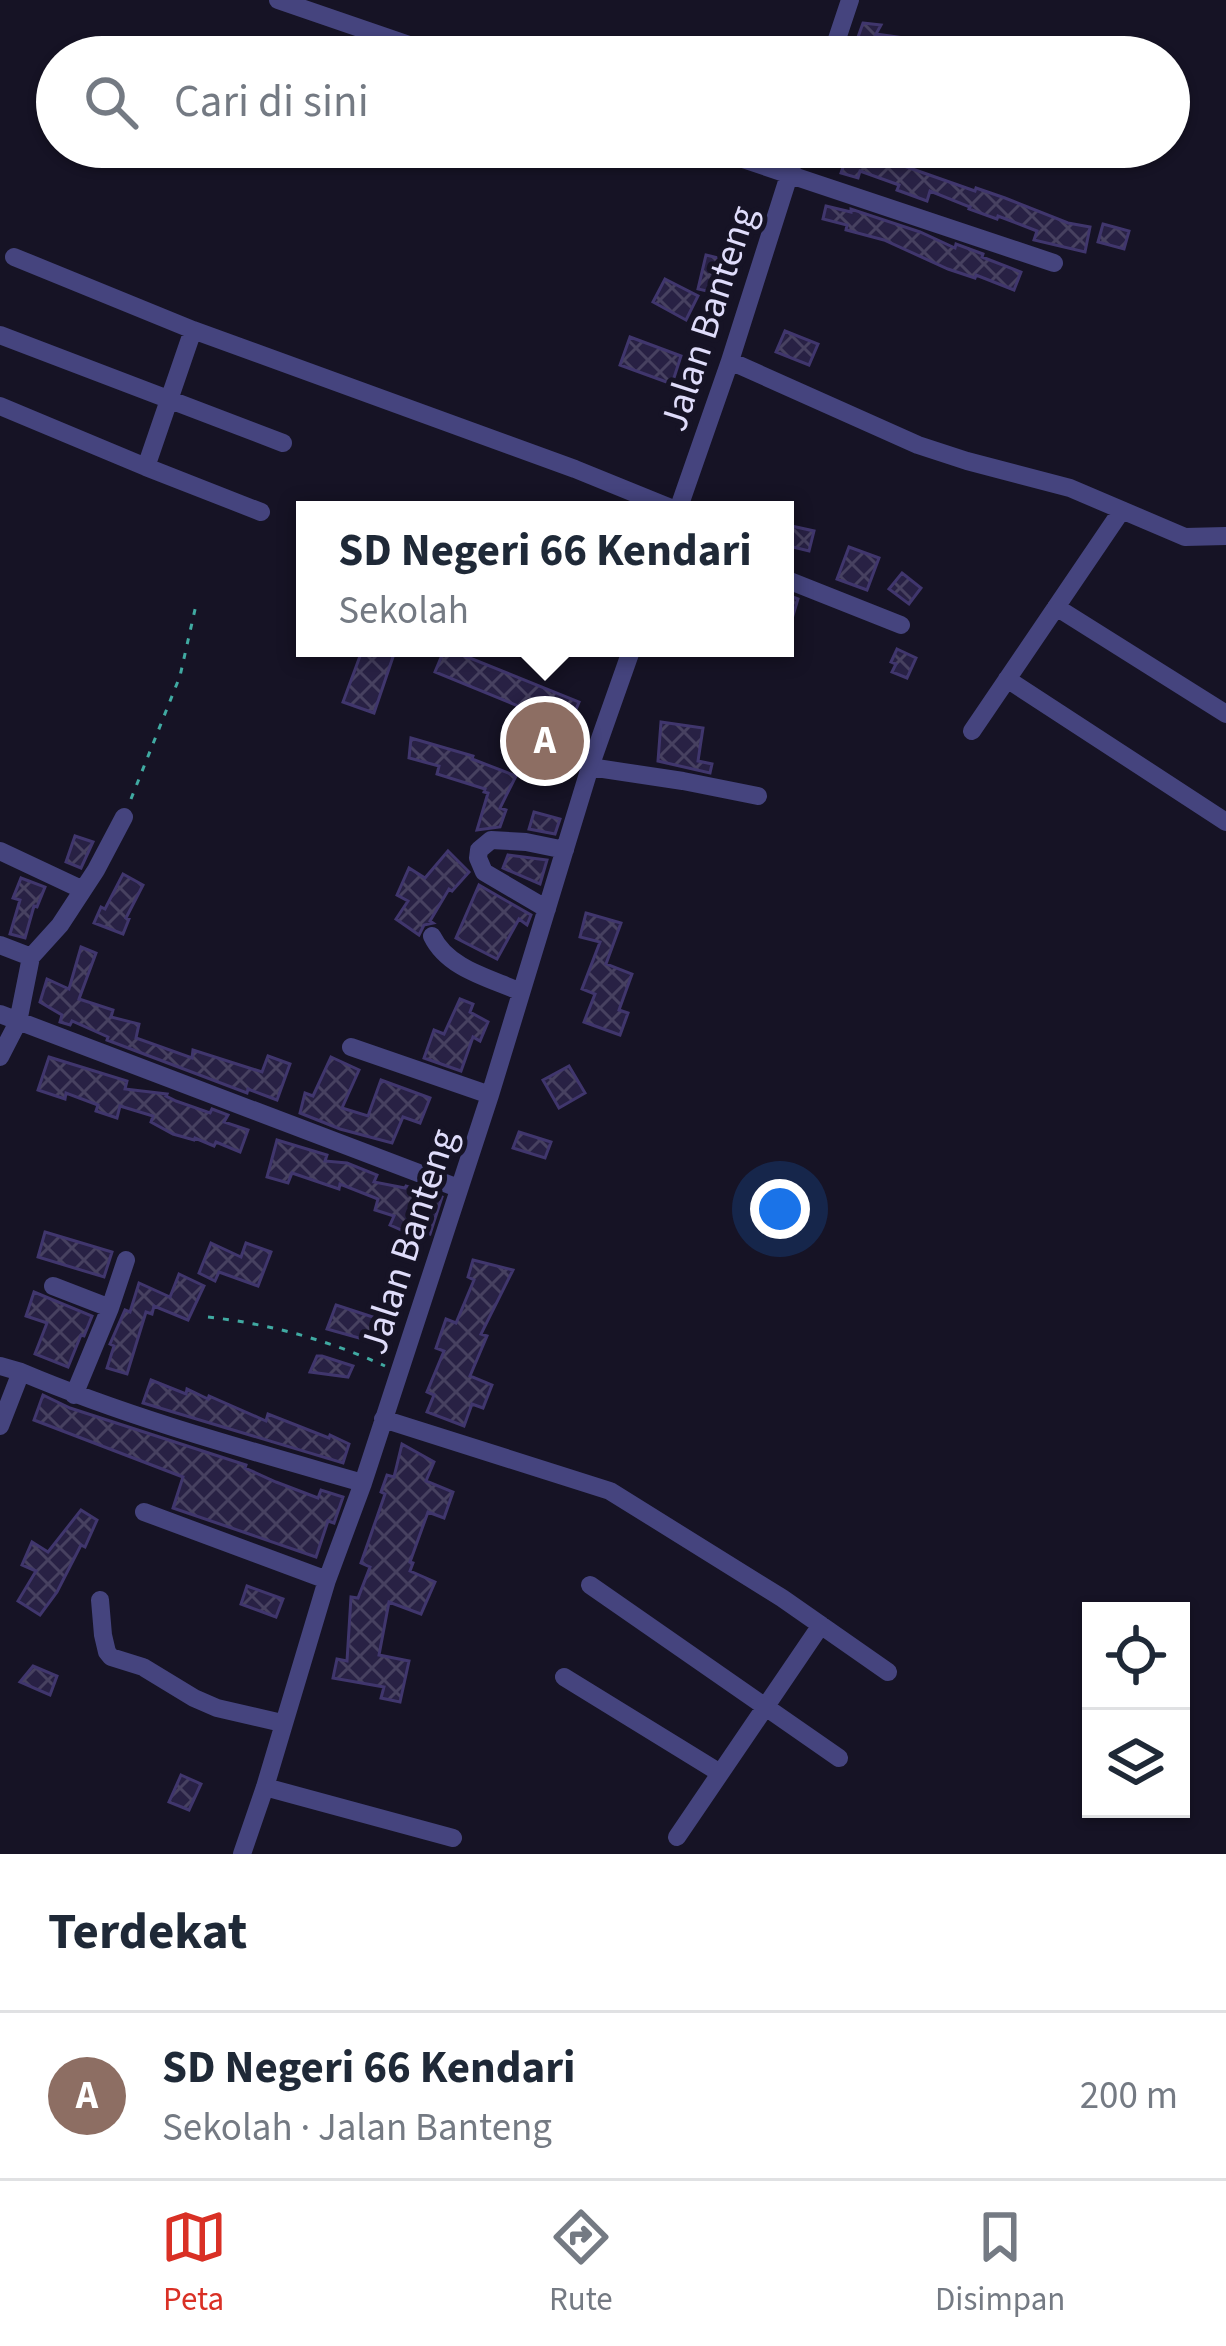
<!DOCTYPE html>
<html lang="id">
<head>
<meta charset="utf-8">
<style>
  body { margin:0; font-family:"Source Sans 3",sans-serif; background:#f2f2f3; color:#1f2937 }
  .controls { position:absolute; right:36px; bottom:36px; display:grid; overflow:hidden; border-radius:0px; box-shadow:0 3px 9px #0004 }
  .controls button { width:108px; height:108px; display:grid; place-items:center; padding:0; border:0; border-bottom:3px solid #e0e1e3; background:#fff; color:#1f2937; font:60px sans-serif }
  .you { position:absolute; left:780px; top:1209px; width:42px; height:42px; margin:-30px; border:9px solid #fff; border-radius:50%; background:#1a73e8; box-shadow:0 0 0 18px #1a73e833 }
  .badge { display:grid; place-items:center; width:78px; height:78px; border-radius:50%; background:#d93025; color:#fff; font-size:39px; font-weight:700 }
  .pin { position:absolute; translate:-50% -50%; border:6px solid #fff; box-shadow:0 3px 12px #0006 }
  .popup { position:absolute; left:296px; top:501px; width:498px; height:156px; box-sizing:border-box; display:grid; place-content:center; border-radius:0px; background:#fff; filter:drop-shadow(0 3px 9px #0005); font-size:39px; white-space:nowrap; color:#747a83 }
  .popup b { font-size:45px; color:#1f2937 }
  .popup::after { content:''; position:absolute; left:50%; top:100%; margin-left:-24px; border:24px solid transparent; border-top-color:#fff }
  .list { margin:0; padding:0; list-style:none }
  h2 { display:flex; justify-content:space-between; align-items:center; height:156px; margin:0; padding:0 48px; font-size:51px }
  h2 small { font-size:39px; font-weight:400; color:#747a83 }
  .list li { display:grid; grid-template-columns:78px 1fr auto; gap:36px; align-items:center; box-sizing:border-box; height:168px; padding:0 48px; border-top:3px solid #e0e1e3 }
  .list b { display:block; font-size:45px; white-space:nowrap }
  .list p { margin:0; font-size:39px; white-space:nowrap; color:#747a83 }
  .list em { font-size:39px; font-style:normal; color:#747a83 }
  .icon { flex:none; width:66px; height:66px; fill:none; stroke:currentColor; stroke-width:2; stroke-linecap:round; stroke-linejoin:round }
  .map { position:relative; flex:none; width:1226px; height:1854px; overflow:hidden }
  .search { position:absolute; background:#fff; box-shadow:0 3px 9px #0004; left:36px; right:36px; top:36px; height:132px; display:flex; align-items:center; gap:30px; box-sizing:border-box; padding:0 42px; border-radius:66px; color:#747a83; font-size:45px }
  .sheet { height:324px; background:#fff }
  nav { display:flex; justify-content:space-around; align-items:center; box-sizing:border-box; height:168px; border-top:3px solid #e0e1e3; background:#fff; font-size:33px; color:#747a83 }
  nav a { display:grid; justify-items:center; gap:6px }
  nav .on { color:#d93025 }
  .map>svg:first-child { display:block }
  .building { fill:url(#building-cross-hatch); stroke:#40366d; stroke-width:3 }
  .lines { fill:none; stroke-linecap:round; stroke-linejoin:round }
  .path { stroke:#40aaa2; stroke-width:3; stroke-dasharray:6 9; stroke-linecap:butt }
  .minor { stroke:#45447e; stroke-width:18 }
  .labels { text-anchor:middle; stroke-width:10; stroke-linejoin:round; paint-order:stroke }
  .street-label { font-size:39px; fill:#dfdcfa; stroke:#161325 }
</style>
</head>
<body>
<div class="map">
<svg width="1226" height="1854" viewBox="0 0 1226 1854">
  <defs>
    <pattern id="building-cross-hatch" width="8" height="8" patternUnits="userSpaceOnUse" patternTransform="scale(3)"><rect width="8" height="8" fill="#282144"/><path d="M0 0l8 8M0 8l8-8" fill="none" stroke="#474160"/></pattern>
  </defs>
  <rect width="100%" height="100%" fill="#161325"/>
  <path class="building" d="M 863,23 L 881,25 L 876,34 L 905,38 L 908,57 L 873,57 L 874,38 L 872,41 L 857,40 Z
    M 850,147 L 975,191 L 976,188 L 1005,198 L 1068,223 L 1090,227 L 1085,252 L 1034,240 L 1037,231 L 998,216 L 997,219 L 969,209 L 970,207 L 930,191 L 927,201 L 897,190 L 899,185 L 860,171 L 858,178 L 841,173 Z
    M 826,206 L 851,212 L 851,209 L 920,232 L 955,248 L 956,244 L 983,254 L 982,257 L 1021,272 L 1014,290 L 976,275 L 975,278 L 948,269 L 884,240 L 846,230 L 847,225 L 823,219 Z
    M 1103,224 L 1129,231 L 1124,249 L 1098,242 Z
    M 706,255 L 731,261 L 724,295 L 698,289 Z
    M 665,279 L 698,296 L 686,320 L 653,302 Z
    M 785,331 L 818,344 L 809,365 L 776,352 Z
    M 630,337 L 681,356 L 672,384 L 620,365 Z
    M 787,525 L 814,531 L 809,551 L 785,545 Z
    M 849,547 L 879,558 L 867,590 L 837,579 Z
    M 902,573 L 921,588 L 909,604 L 889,589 Z
    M 785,594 L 798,599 L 788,632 L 785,631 Z
    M 363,648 L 396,648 L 374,713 L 343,702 Z
    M 445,648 L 579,702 L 548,778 L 515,767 L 538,714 L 435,672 Z
    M 897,649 L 916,658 L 907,678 L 892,672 L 896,664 L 891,662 Z
    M 661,722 L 703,728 L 698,761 L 712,764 L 710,773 L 658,761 Z
    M 411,738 L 473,756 L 472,759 L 516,776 L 500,808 L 506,810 L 500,827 L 477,830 L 488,793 L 484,792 L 485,789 L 437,774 L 439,766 L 409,758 Z
    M 534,812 L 560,819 L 555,834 L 529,829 Z
    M 75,836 L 93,842 L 81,868 L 66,862 Z
    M 448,851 L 469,872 L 452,891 L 449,889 L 430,921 L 433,923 L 424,925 L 419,935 L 396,919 L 408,901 L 397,895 L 409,868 L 425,878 Z
    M 508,855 L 547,860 L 540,884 L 503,868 Z
    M 123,874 L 143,885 L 126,918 L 129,919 L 123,934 L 94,923 L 101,907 L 105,909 Z
    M 21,878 L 45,887 L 37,907 L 34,906 L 25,938 L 10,934 L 20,900 L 13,898 Z
    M 479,885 L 531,915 L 527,925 L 519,919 L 497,959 L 456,938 Z
    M 586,913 L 621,923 L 606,964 L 632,974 L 619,1010 L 628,1013 L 620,1035 L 584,1022 L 595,994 L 582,989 L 600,942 L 580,937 Z
    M 81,947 L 96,953 L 79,999 L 113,1010 L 111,1017 L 139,1024 L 136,1038 L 192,1058 L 193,1050 L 262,1072 L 268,1056 L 290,1064 L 277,1100 L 248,1089 L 247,1093 L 107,1040 L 108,1037 L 72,1021 L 70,1025 L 60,1022 L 62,1015 L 40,1002 L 47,979 L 69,989 Z
    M 460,999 L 473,1004 L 470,1012 L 488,1022 L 480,1041 L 473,1037 L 461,1071 L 424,1058 L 434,1030 L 444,1034 Z
    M 49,1057 L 127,1081 L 125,1089 L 167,1094 L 166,1096 L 176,1101 L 210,1113 L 212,1109 L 228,1115 L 224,1122 L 248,1130 L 240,1152 L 216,1142 L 214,1146 L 195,1138 L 194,1140 L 173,1134 L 151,1122 L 153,1116 L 120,1106 L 117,1118 L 96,1111 L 98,1105 L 66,1093 L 65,1099 L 38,1090 Z
    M 331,1057 L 359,1070 L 342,1108 L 368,1116 L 381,1080 L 430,1098 L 420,1123 L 403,1117 L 392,1143 L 340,1129 L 300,1113 L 305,1093 L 313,1096 Z
    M 569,1066 L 585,1093 L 559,1108 L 543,1080 Z
    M 519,1132 L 551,1142 L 545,1158 L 513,1148 Z
    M 277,1140 L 327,1155 L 325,1161 L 347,1163 L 377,1175 L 374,1182 L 405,1188 L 406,1186 L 442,1197 L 430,1234 L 418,1229 L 415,1236 L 390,1225 L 394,1216 L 375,1210 L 378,1199 L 340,1184 L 339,1189 L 292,1173 L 288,1183 L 267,1177 Z
    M 45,1232 L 112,1252 L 104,1277 L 38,1257 Z
    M 211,1243 L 241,1257 L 246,1243 L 271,1252 L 258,1286 L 219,1272 L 215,1281 L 199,1273 Z
    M 473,1260 L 513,1270 L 481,1334 L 487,1336 L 470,1376 L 492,1385 L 483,1408 L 472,1404 L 464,1426 L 427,1412 L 434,1395 L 427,1392 L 444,1351 L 436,1348 L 446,1319 L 456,1323 L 474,1280 L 468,1277 Z
    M 179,1274 L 204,1286 L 188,1320 L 154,1306 L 152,1314 L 146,1312 L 127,1374 L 107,1368 L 114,1346 L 110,1344 L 125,1310 L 130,1312 L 139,1283 L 170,1297 Z
    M 34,1292 L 92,1316 L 84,1336 L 81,1335 L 68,1367 L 35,1354 L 47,1323 L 26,1316 Z
    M 336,1305 L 379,1319 L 373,1342 L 327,1329 Z
    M 317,1356 L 322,1356 L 353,1366 L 348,1377 L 310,1372 Z
    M 151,1380 L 186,1394 L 187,1389 L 208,1399 L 209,1396 L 266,1421 L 268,1414 L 329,1438 L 330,1435 L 349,1444 L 343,1463 L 143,1403 Z
    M 43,1395 L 70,1408 L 246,1465 L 245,1468 L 276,1482 L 318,1498 L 321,1490 L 343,1497 L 334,1523 L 328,1521 L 316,1557 L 173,1508 L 183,1477 L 34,1420 Z
    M 402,1444 L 434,1462 L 426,1481 L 453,1492 L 444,1518 L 428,1512 L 410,1562 L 413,1563 L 410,1571 L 435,1582 L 421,1614 L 389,1602 L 379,1655 L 409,1661 L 400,1702 L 381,1698 L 384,1687 L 333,1678 L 337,1659 L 347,1661 L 351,1597 L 358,1598 L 370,1567 L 361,1563 L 385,1494 L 381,1492 L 387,1475 L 394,1477 Z
    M 81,1510 L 97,1520 L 85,1547 L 81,1545 L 57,1592 L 40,1615 L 18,1601 L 36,1571 L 22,1565 L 32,1542 L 48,1552 Z
    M 247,1586 L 283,1599 L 276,1617 L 241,1604 Z
    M 33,1666 L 57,1676 L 50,1695 L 20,1682 Z
    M 181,1775 L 201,1784 L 189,1810 L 169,1802 Z"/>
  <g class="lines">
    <path class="path" d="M 131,799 L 180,676 L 196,605
      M 208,1317 C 270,1324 328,1340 385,1366"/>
    <path class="minor" d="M 278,0 L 444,57
      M 831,57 L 850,0
      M 707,147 L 1054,263
      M 14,257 L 193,330 L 575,469 L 676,510
      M 0,335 L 283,443
      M 730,361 L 918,445 L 967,461 L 1070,488 L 1185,537 L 1226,536
      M 0,406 L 146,467 L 193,330
      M 146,467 L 261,512
      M 678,510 L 730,361 L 798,147
      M 785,579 L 901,625
      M 1056,607 L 1226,714
      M 1007,679 L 1226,822
      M 972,731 L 1122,510
      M 590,767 L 683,781 L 758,796
      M 0,851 L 83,890
      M 547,909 L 484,872 L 478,858 L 479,850 L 491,840 L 526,842 L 565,850
      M 432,936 C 448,969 490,978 521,992
      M 0,945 L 31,957
      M 0,1014 L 458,1188
      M 351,1047 L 490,1095
      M 0,1057 L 18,1022 L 31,957 L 60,925 L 96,870 L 124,817
      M 53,1286 L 110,1308
      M 0,1366 L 21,1372 L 0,1426
      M 21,1372 C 132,1419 248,1450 363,1483
      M 74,1395 L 110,1308 L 126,1260
      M 383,1419 L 610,1491 L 782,1598 L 888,1672
      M 144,1512 L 327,1580
      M 590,1585 L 839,1758
      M 100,1600 L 103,1635 L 107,1652 L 111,1657 L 143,1667 L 194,1698 L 217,1708 L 282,1723
      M 564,1677 L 720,1773
      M 265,1787 L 453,1838
      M 677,1837 L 821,1625
      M 242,1854 L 265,1787 L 327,1580 L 363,1483 L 490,1095 L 590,767 L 632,648"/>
  </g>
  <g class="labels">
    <g class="street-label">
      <text transform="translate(707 318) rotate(-72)" y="14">Jalan Banteng</text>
      <text transform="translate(407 1241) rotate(-72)" y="14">Jalan Banteng</text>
    </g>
  </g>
</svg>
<div class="controls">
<button><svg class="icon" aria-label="locate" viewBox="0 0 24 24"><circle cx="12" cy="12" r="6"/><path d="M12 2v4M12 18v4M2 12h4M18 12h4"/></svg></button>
<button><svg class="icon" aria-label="layers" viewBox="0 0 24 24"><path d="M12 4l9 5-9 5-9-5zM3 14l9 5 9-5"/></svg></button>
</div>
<div class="you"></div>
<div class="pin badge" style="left:545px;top:741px;background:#8d6e63">A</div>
<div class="popup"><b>SD Negeri 66 Kendari</b>Sekolah</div>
<div class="search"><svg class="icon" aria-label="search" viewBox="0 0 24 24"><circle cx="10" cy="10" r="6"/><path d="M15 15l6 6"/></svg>Cari di sini</div>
</div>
<section class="sheet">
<h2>Terdekat<small></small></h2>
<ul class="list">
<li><span class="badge" style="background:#8d6e63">A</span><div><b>SD Negeri 66 Kendari</b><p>Sekolah · Jalan Banteng</p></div><em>200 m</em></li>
</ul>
</section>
<nav>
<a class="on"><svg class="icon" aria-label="map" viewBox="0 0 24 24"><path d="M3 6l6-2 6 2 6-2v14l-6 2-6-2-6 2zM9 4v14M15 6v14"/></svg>Peta</a>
<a><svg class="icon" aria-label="directions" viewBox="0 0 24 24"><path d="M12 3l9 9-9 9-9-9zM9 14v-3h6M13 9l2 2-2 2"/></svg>Rute</a>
<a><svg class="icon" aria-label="saved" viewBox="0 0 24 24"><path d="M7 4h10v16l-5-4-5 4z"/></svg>Disimpan</a>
</nav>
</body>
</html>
